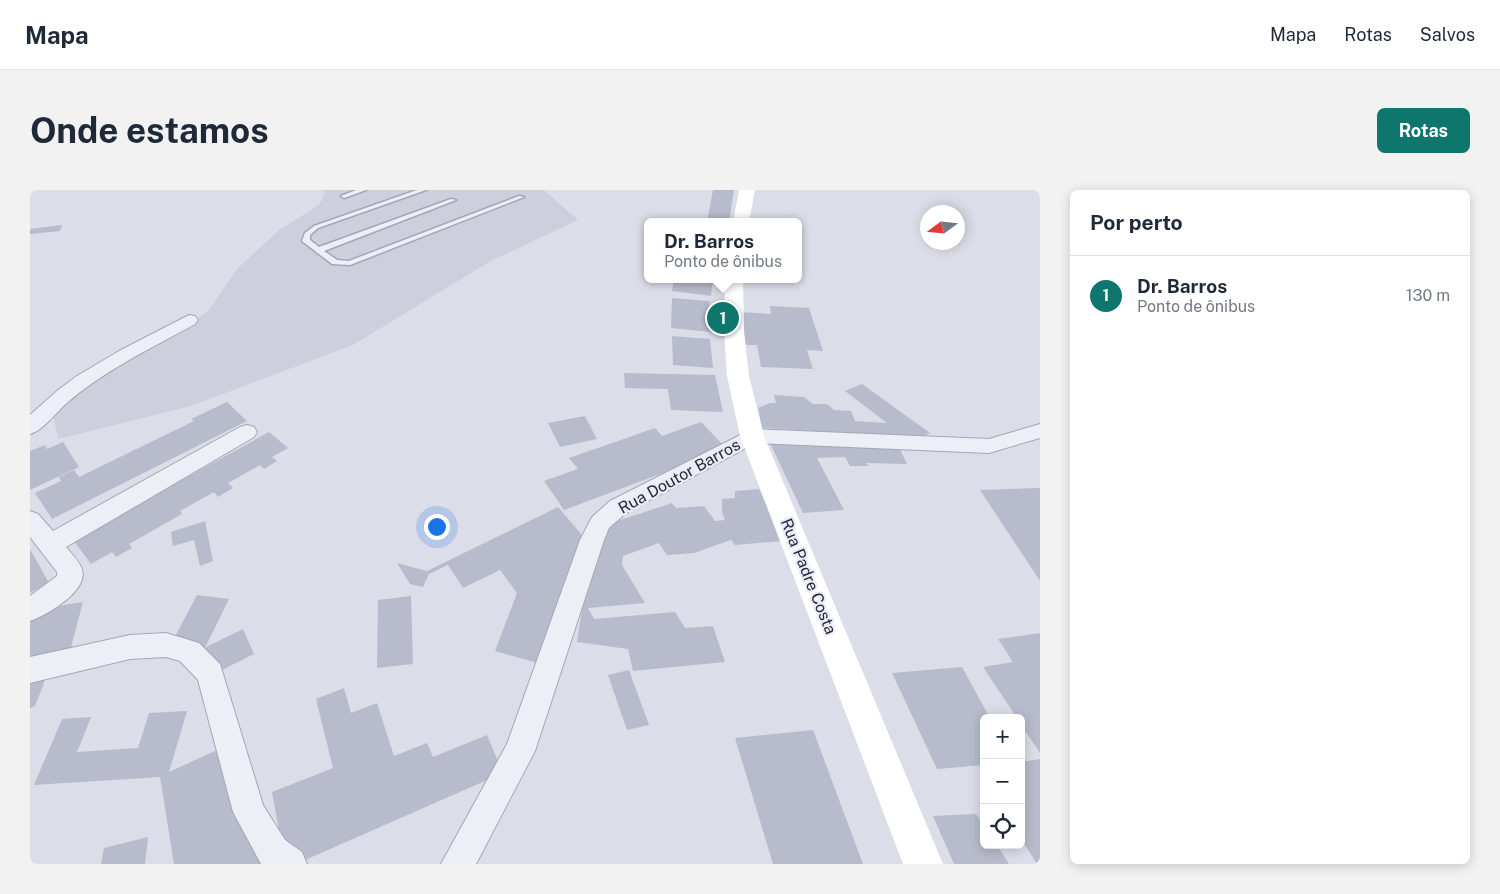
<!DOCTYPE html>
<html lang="pt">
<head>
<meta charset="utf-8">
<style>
  body { margin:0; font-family:"Public Sans",sans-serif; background:#f2f2f3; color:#1f2937 }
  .controls { position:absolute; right:15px; bottom:15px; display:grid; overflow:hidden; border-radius:8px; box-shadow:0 2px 12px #0003 }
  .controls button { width:45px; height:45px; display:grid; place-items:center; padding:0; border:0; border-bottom:1px solid #e0e1e3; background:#fff; color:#1f2937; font:25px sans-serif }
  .compass { position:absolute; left:890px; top:15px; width:45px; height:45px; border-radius:50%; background:#fff; box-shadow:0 2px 12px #0003; rotate:255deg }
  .you { position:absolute; left:406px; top:336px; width:18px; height:18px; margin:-12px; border:4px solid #fff; border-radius:50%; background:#1a73e8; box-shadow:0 0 0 8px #1a73e833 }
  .badge { display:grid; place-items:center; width:32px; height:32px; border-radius:50%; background:#0f766e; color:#fff; font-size:16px; font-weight:700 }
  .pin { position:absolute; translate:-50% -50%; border:2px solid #fff; box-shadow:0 1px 5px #0006 }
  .popup { position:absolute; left:614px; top:28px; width:158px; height:65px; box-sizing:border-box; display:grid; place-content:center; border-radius:8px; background:#fff; filter:drop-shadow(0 1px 4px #0005); font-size:16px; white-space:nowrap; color:#747a83 }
  .popup b { font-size:19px; color:#1f2937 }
  .popup::after { content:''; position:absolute; left:50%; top:100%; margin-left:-10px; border:10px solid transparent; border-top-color:#fff }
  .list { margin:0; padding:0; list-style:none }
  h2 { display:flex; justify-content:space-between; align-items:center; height:65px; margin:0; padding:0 20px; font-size:21px }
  h2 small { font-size:16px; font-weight:400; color:#747a83 }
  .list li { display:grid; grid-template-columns:32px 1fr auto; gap:15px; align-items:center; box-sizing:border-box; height:80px; padding:0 20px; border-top:1px solid #e0e1e3 }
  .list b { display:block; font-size:19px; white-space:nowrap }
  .list p { margin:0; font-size:16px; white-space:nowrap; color:#747a83 }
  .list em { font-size:16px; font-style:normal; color:#747a83 }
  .icon { flex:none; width:28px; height:28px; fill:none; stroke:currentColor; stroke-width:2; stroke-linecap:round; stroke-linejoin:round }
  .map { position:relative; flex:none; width:1010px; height:674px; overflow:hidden; border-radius:8px }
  header { display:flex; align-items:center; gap:30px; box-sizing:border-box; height:70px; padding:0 25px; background:#fff; border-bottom:1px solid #e0e1e3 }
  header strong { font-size:24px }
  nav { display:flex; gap:28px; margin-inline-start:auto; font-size:18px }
  .intro { display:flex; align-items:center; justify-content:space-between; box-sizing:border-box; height:120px; padding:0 30px }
  h1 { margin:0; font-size:35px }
  .button { padding:12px 22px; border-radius:8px; background:#0f766e; color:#fff; font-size:18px; font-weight:700 }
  main { display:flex; gap:30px; padding:0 30px }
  aside { flex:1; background:#fff; border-radius:8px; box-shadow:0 2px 12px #0003 }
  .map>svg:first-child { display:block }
  .built { fill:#cdcfdd }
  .building { fill:#b8bbcb }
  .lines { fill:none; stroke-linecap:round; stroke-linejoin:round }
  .lane-casing { stroke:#a4a6b5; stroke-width:3 }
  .street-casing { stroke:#a4a6b5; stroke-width:2 }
  .lane { fill:#eeeff6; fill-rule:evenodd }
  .street { fill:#eeeff6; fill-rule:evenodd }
  .secondary { fill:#fff; fill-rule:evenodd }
  .labels { text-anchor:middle; stroke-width:4.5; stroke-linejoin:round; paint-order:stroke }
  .street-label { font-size:16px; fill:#24273f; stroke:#ebedf5 }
</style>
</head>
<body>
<header>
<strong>Mapa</strong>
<nav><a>Mapa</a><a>Rotas</a><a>Salvos</a></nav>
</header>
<div class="intro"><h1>Onde estamos</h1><a class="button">Rotas</a></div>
<main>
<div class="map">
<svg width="1010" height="674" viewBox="0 0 1010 674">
  <rect width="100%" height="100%" fill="#dbdde8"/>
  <path class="built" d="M 293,0 L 514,0 L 548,30 L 459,72 L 323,155 L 161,216 L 28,249 L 23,224 L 51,198 L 161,134 L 179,120 L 207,79 L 249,40 L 289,15 L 295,3 Z"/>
  <path class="building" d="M 683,0 L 704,0 L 699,32 L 677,32 Z
    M 32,35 L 30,41 L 0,44 L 0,39 Z
    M 644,89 L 683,89 L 681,106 L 642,101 Z
    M 642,108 L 679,111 L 681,142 L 641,138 Z
    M 740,116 L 779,118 L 793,161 L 777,160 L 783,179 L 731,177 L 727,155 L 716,155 L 709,122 L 741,124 Z
    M 642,146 L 680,149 L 683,178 L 643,175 Z
    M 594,183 L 685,185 L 693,222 L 641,220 L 638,199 L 595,198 Z
    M 832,194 L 900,243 L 892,247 L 732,238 L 728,218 L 740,213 L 746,213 L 744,205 L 774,207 L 783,214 L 797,214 L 804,220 L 821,221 L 825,231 L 857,233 L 815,201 Z
    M 197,212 L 217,231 L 22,329 L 5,303 L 31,291 L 29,287 L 44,280 L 49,287 L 164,231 L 161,229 Z
    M 555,226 L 567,249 L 530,257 L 518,233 Z
    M 671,232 L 697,259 L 534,320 L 514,291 L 548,279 L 539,268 L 625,238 L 632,246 Z
    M 239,242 L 258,258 L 242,267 L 247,271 L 234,279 L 230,275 L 198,293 L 203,298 L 188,307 L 184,302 L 150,321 L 152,324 L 99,354 L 102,358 L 86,367 L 82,362 L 61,374 L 43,350 Z
    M 33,252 L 49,277 L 0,300 L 0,261 L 15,255 L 17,259 Z
    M 740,253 L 868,255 L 877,274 L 836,273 L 839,276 L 820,276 L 815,267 L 787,268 L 814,320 L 773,323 Z
    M 1010,298 L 1010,391 L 950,300 Z
    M 729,299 L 753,351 L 705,355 L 701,350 L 664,363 L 637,365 L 629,353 L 593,366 L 592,375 L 615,413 L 558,418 L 564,429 L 645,422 L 655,438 L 683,436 L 695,472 L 603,481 L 598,459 L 547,452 L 552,419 L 545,419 L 563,339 L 642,313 L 646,318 L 674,316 L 685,331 L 695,330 L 692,322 L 692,309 L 705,308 L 705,301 Z
    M 528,317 L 552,345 L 511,474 L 465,461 L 487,403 L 470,380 L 433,398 L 418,375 L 399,384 L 393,397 L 380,394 L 367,373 L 397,381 Z
    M 175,331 L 183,371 L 170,376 L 164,350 L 143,356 L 141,342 Z
    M 0,359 L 19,393 L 0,403 Z
    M 167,405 L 199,409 L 174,460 L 140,456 Z
    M 381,406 L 383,474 L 347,478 L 348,410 Z
    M 53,412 L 39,465 L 0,472 L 0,428 L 2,420 Z
    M 213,439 L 224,464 L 186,483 L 176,457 Z
    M 1010,443 L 1010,563 L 991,535 L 991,528 L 987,528 L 953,477 L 983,472 L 968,449 Z
    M 932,477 L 960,528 L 954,528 L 954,575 L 907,579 L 862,483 Z
    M 599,480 L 619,535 L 597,540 L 578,485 Z
    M 14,485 L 14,493 L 5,516 L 0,518 L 0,486 Z
    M 314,498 L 321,523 L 347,513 L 364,566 L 397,553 L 403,567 L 457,545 L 473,583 L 266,674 L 255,674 L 242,602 L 303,578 L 286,509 Z
    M 157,521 L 139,582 L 209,550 L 239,674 L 144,674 L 130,587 L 4,595 L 32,529 L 61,527 L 47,562 L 108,558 L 119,523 Z
    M 783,540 L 833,674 L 743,674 L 705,548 Z
    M 1010,569 L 1010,674 L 1007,674 L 991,649 L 991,617 L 994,616 L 991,612 L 991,572 Z
    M 946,624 L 954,636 L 954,655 L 967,655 L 979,674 L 924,674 L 903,626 Z
    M 118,647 L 115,674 L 71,674 L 74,658 Z"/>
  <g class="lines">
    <defs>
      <path id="lane" d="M 326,0 L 336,0 L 314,8 L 311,6 Z
        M 387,0 L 396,0 L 288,38 L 280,45 L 280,50 L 289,57 L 421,9 L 426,10 L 294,61 L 307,70 L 319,71 L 489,6 L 494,7 L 320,75 L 302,74 L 272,51 L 275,43 L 284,36 Z"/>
      <path id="street" d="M 159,125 L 165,126 L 168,130 L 165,134 C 122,158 75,180 38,212 C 26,222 14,240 0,244 L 0,225 L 28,200 L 47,186 L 89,161 Z
        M 1010,234 L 1010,248 L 959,263 L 725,253 L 596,323 L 579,338 L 574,350 L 505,561 L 446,674 L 411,674 L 477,554 L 550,350 L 562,327 L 580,311 L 722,239 L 959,249 Z
        M 217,235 L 224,237 L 227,242 L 224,247 L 36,357 C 41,363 49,371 52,379 C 59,401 17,425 0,431 L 0,406 L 27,386 L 27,382 L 0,347 L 0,321 L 8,324 L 23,341 L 210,237 Z
        M 136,443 L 169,453 L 190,474 L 233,615 L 255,650 L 272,662 L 277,674 L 231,674 L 203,622 L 168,490 L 150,471 L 136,467 L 100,469 L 0,493 L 0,467 L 100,445 Z"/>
    </defs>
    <use href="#lane" class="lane-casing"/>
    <use href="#street" class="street-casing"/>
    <use href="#lane" class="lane"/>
    <use href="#street" class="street"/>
    <path class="secondary" d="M 709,0 L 725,0 L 719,32 L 703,32 Z
      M 695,89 L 713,89 L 714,141 L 719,186 L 734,246 L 913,674 L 873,674 L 710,246 L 697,186 L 694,141 Z"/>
  </g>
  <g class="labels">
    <g class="street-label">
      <text transform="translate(649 286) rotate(-29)" y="6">Rua Doutor Barros</text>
      <text transform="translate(779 386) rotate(68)" y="6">Rua Padre Costa</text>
    </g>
  </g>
</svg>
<div class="controls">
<button>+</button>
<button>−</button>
<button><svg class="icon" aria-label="locate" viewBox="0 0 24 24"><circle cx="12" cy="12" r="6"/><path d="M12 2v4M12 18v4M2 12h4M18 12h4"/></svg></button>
</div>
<svg class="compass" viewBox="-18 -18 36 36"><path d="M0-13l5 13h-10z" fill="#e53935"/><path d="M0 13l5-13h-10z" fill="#747a83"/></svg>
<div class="you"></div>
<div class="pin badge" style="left:693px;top:128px">1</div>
<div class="popup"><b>Dr. Barros</b>Ponto de ônibus</div>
</div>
<aside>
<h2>Por perto<small></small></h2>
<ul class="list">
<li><span class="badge">1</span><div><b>Dr. Barros</b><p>Ponto de ônibus</p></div><em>130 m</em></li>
</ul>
</aside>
</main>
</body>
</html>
